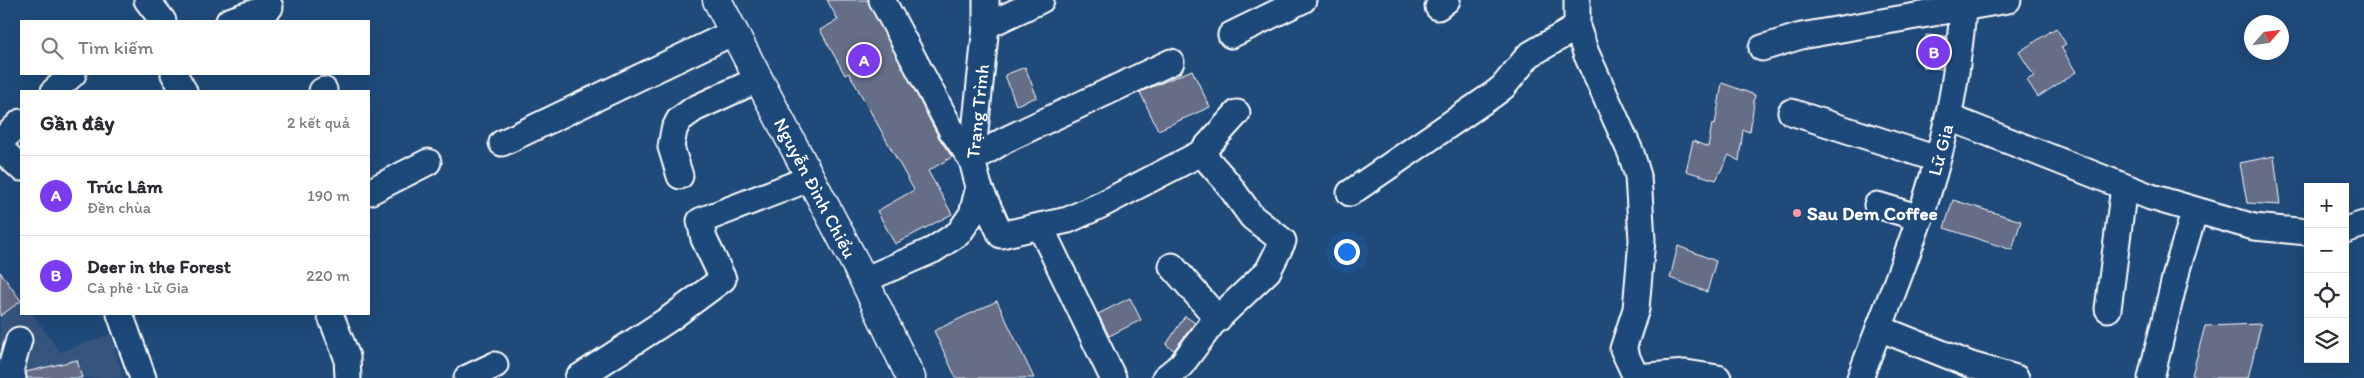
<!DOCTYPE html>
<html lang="vi">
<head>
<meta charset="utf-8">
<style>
  body { margin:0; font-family:Itim,sans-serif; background:#f7f7f7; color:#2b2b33 }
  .controls { position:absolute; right:15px; bottom:15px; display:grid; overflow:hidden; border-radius:0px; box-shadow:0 5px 20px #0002 }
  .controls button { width:45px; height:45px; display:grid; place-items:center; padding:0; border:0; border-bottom:1px solid #e1e1e2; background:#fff; color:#2b2b33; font:25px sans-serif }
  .compass { position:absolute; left:2244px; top:15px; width:45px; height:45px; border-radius:50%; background:#fff; box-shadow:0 5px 20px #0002; rotate:62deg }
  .you { position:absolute; left:1346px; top:251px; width:18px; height:18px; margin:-12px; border:4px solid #fff; border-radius:50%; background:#1a73e8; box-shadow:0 0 0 8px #1a73e833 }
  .badge { display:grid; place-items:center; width:32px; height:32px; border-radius:50%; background:#7c3aed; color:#fff; font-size:16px; font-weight:700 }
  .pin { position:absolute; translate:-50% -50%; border:2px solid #fff; box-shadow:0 1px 5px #0006 }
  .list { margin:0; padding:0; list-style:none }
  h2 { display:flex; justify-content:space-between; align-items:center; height:65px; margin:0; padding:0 20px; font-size:21px }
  h2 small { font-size:16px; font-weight:400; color:#7c7c81 }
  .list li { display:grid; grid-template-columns:32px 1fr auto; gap:15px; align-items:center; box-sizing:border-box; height:80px; padding:0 20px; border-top:1px solid #e1e1e2 }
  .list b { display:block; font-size:19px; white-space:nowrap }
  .list p { margin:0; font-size:16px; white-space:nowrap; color:#7c7c81 }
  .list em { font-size:16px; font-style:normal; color:#7c7c81 }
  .icon { flex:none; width:28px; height:28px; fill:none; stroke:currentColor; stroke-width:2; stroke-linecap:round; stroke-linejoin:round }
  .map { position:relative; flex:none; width:2364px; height:378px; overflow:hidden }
  .search { position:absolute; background:#fff; box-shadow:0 5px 20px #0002; left:20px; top:20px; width:350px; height:55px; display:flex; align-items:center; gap:12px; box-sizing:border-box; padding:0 18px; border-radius:0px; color:#7c7c81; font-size:19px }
  .panel { position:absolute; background:#fff; box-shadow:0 5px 20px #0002; left:20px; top:90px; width:350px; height:225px; border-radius:0px }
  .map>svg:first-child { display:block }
  .built { fill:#34547e }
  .building { fill:#656d87; stroke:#fff }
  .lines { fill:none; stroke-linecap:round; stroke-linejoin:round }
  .minor-casing { stroke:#fff; stroke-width:29 }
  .major-casing { stroke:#fff; stroke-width:31 }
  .minor { stroke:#1f4a7a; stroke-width:25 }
  .major { stroke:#1f4a7a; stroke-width:28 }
  .poi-dot { fill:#ff9aa2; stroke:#1f4a7a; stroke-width:2 }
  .labels { text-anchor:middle; stroke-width:4.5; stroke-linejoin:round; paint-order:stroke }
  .street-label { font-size:19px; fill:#fff; stroke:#1f4a7a }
  .poi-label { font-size:19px; font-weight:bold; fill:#fff; stroke:#1f4a7a; text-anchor:start }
</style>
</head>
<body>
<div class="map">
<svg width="2364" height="378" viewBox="0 0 2364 378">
  <rect width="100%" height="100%" fill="#1f4a7a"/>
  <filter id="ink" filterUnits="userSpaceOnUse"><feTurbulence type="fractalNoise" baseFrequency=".02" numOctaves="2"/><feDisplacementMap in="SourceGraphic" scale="10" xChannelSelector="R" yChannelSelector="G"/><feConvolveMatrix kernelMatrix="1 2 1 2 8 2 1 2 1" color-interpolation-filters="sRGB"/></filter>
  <g filter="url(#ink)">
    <path class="built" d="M 0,269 L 21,298 L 21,314 L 33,314 L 60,352 L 111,334 L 123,378 L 0,378 Z"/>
    <path class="building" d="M 827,0 L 868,0 L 939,138 L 952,157 L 928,171 L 952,214 L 895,244 L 877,211 L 914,190 L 849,73 L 845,75 L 820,30 L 838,20 Z
      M 2056,28 L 2066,44 L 2061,47 L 2076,72 L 2038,97 L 2027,80 L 2034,76 L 2019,52 Z
      M 1926,35 L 1946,36 L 1942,69 L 1923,67 Z
      M 1025,67 L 1037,97 L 1016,105 L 1005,75 Z
      M 1192,70 L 1210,107 L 1158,130 L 1140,92 Z
      M 1722,83 L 1755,95 L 1750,132 L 1743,130 L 1739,161 L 1729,155 L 1716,180 L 1686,171 L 1693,141 L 1708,147 L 1712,124 L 1715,125 Z
      M 2274,156 L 2280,205 L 2247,203 L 2240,163 Z
      M 1953,200 L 2021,221 L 2012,250 L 1944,228 Z
      M 1678,246 L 1716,261 L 1707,292 L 1670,278 Z
      M 0,272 L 21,301 L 0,316 Z
      M 1130,298 L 1141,320 L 1109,336 L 1098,314 Z
      M 997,301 L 1034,378 L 956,378 L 934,331 Z
      M 1185,316 L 1195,323 L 1174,350 L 1166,345 Z
      M 2261,324 L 2248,378 L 2199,378 L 2192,375 L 2205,326 Z
      M 77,360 L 82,378 L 27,378 L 26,372 Z"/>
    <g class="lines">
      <defs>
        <g id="minor">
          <path d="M 147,0 L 163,21"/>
          <path d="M 882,0 L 952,131 L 972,160 L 1005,140 L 1171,62"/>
          <path d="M 1577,0 L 1577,27 L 1586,53 L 1631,153 L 1638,176 L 1642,240 L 1636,309 L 1623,349 L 1636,377 L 1686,373 L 1718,378"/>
          <path d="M 1438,7 L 1447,0"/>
          <path d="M 229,21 L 270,7"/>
          <path d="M 986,26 L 1041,0"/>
          <path d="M 1231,35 L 1303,0"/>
          <path d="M 1762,48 L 1801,36 L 2008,0"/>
          <path d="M 174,74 L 184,91"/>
          <path d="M 54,91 L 73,74"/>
          <path d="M 322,91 L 324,90"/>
          <path d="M 1791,112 L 1937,159"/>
          <path d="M 1948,117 L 2151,197 L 2254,227 L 2308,232"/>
          <path d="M 0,142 L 21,122"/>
          <path d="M 502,143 L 734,32"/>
          <path d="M 0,148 L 21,168"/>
          <path d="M 680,176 L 671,147 L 674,130 L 679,120 L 694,109 L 759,79"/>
          <path d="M 979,187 L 1001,235 L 1040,226 L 1113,378"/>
          <path d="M 369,192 L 428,162"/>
          <path d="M 1350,193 L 1494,94 L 1503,87 L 1529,55 L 1577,27"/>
          <path d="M 1877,205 L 1920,218"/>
          <path d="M 1040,226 L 1068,220 L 1101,205 L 1201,153 L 1237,113"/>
          <path d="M 2345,230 L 2364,224"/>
          <path d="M 1172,266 L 1218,319"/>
          <path id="s1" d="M 864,280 L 933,250 L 959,233 L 972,214 L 979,187 L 972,160 L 986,26 L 986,0"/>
          <path d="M 2108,309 L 2124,187"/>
          <path d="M 120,314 L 143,378"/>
          <path d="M 330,314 L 347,357 L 348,378"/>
          <path d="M 1879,328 L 1971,365 L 2016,378"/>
          <path d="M 13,378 L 10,371 L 19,340"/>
          <path d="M 467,378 L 495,365"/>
          <path d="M 578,378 L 669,319 L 723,279 L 704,239 L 700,221 L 811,178"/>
          <path d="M 1165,378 L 1181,365 L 1212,324 L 1268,271 L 1283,241 L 1252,217 L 1226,181 L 1201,153"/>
          <path id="s2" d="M 1860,378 C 1899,274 1946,168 1958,56 C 1960,38 1964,19 1962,0"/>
          <path d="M 2151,378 L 2178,266 L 2195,210"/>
        </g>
        <g id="major">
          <path id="s3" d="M 717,0 L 864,280 L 911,378"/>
        </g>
      </defs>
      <use href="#minor" class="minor-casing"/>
      <use href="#major" class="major-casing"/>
      <use href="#minor" class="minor"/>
      <use href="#major" class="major"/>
    </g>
  </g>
  <circle class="poi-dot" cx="1797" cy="213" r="5"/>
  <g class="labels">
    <g class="street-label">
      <text dy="7" stroke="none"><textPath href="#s1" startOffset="234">Trạng Trình</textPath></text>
      <text dy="7" stroke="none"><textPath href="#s2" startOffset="242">Lữ Gia</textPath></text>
      <text dy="7" stroke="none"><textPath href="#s3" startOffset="212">Nguyễn Đình Chiểu</textPath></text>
    </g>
    <g class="poi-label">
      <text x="1807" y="220">Sau Dem Coffee</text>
    </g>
  </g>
</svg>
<div class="controls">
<button>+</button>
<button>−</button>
<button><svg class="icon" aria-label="locate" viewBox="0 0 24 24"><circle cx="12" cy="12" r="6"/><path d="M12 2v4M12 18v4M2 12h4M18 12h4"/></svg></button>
<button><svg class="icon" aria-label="layers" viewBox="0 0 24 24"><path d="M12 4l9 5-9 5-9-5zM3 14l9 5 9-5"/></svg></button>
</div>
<svg class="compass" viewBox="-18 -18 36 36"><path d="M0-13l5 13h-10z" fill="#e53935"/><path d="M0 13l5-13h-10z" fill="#7c7c81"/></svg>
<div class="you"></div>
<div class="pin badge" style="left:864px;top:60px">A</div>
<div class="pin badge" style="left:1934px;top:52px">B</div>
<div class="search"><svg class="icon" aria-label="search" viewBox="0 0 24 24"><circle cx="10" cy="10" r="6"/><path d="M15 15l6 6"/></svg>Tìm kiếm</div>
<section class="panel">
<h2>Gần đây<small>2 kết quả</small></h2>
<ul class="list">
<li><span class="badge">A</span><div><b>Trúc Lâm</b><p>Đền chùa</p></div><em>190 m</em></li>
<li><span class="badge">B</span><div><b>Deer in the Forest</b><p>Cà phê · Lữ Gia</p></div><em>220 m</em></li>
</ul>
</section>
</div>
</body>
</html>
